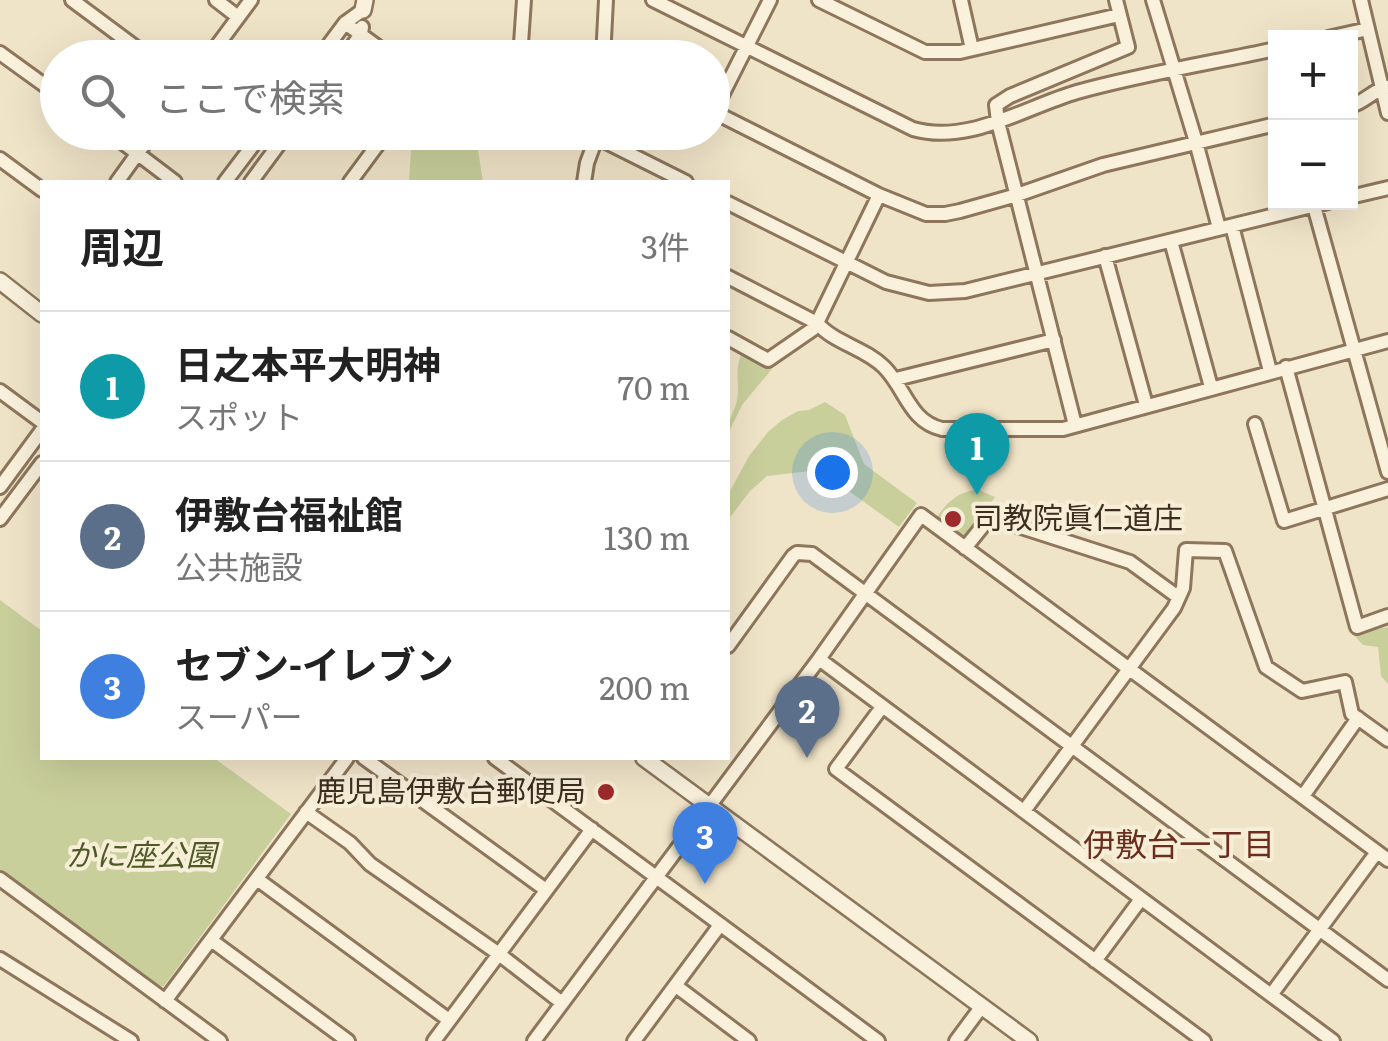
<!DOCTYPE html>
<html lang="ja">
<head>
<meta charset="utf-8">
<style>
  body { margin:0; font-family:Literata,"Noto Sans JP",serif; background:#f2f2f2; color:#222 }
  .controls { position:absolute; right:30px; top:30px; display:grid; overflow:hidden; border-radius:0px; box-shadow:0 10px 40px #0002 }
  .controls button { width:90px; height:90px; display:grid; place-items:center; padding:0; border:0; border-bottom:2px solid #e0e0e0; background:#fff; color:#222; font:50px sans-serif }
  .you { position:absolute; left:832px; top:472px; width:35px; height:35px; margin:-25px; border:8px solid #fff; border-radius:50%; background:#1a73e8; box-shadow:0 0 0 15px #1a73e833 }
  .badge { display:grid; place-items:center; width:65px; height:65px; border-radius:50%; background:#9e2a2b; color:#fff; font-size:32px; font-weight:700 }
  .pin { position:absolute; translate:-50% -82px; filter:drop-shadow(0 2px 5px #0008) }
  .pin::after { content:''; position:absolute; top:52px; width:35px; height:30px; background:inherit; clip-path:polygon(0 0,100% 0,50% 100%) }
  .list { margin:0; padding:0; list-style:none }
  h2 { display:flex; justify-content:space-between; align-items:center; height:130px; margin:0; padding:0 40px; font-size:42px }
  h2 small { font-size:32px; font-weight:400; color:#767676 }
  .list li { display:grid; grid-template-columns:65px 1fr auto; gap:30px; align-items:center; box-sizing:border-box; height:150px; padding:0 40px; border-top:2px solid #e0e0e0 }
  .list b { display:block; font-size:38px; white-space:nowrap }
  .list p { margin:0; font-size:32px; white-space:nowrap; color:#767676 }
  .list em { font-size:32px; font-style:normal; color:#767676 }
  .icon { flex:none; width:55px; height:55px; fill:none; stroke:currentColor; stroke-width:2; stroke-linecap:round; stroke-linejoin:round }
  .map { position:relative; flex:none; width:1388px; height:1041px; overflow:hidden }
  .search { position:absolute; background:#fff; box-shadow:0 10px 40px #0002; left:40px; top:40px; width:690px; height:110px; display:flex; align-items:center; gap:25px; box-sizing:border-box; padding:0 35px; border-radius:55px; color:#767676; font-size:38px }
  .panel { position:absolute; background:#fff; box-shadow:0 10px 40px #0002; left:40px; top:180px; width:690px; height:580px; border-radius:0px }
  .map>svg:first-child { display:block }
  .green { fill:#c9cf9b }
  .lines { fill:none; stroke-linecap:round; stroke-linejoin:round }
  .minor-casing { stroke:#8d765c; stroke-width:18 }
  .tertiary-casing { stroke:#8d765c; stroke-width:20 }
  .minor { stroke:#faf1dc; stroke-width:12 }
  .tertiary { stroke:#faf1dc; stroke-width:15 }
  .poi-dot { fill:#9e2a2b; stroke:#f7eed8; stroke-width:4 }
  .labels { text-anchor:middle; stroke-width:8; stroke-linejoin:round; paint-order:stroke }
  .poi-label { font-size:30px; fill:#3d2e20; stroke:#f7eed8; text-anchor:start }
  .park-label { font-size:30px; font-style:italic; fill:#4d5a26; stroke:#f7eed8 }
  .neighbourhood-label { font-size:32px; fill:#6b2e1e; stroke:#f7eed8 }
</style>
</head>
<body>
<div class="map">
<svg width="1388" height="1041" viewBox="0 0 1388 1041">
  <rect width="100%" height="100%" fill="#f0e4c8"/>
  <path class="green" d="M 405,133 L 472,133 L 478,150 L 483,182 L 409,182 L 411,150 L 399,141 Z
    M 741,355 L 746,355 L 772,369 L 742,405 L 728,434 C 727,418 735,413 737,400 C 740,383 734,371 741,355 Z
    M 825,402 L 845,415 L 864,464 L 917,503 L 899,527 L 832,479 L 811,471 L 767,476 L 750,491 L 728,520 L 728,495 L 749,456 L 768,432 L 782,420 L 798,411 L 809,410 Z
    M 979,490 L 995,497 L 969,535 L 960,535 L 937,517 C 948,501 959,491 979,490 Z
    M 0,600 L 42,631 L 42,758 L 214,758 L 291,814 L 164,986 L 155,986 L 0,870 Z
    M 1388,627 L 1388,684 L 1381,676 L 1378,647 L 1363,645 L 1353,634 Z"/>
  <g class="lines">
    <defs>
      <path id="minor" d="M 72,0 L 150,58
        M 216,0 L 238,17
        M 653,0 L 913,129 C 969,145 1025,107 1077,92 C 1142,74 1210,63 1276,49
        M 819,0 L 925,52 L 960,52 L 1119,15
        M 961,0 L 972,49
        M 1153,0 L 1196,142 L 1219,228
        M 1361,0 L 1388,113
        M 345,23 L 393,58
        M 1328,38 L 1368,29
        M 0,53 L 58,95
        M 208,58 L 251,0
        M 319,58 L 345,23 L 363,10
        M 344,58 L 361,34 L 362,27
        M 520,58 L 524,0
        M 603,58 L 606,0
        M 1350,106 C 1364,103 1374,89 1388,87
        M 712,111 L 879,195 L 926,214 L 945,214 L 960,211 L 1017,195 L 1103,165 L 1276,124
        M 714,111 L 770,0
        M 109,132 L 175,182
        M 598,138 L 686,182
        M 0,159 L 42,190
        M 117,182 L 153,132
        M 225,182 L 263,132
        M 251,182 L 288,132
        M 350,182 L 387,132
        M 584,182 L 587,163 L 598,133
        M 1350,197 L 1388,188
        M 728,203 L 886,282 L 929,293 L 965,291 L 1328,202
        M 1314,206 L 1388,472
        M 1232,226 L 1270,371
        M 1171,241 L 1211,387
        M 1105,256 L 1146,405
        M 728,277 L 817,323 L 879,195
        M 728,338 L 768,360 L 813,329 L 817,323 C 834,343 865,348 884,367 C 906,389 909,421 942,429 L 1063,429 L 1388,341
        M 1286,367 L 1357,627 L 1388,616
        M 896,379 L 1054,340
        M 0,391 L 42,422
        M 1255,424 L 1284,521 L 1388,489
        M 1075,425 L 998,122 L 996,105 L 1010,96 L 1128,47 L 1116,0
        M 0,487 L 42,430
        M 0,519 L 42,463
        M 965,548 L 990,517 L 1130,562 L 1178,597
        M 728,646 L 793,556 L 797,553 L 812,554 L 1388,980
        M 819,659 L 1333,1041
        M 882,707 L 836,769 L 1204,1041
        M 364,758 L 546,890
        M 495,758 L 878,1041
        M 1303,796 L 1358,718
        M 1024,811 L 1174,608 L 1183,588 L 1186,550 L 1225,551 L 1266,667 L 1302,691 L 1345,682 L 1352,714 L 1388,740
        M 306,812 L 350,843 L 370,864 L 499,954 L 562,1003
        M 0,879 L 220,1041
        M 257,879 L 449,1020
        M 211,940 L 348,1041
        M 0,959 L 131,1041
        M 1095,961 L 1141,899
        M 676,986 L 749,1041
        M 1271,995 L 1377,852
        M 165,1001 L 347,758
        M 434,1041 L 592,829
        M 534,1041 L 819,659 L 921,515 L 1388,860
        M 634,1041 L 720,925
        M 956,1041 L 982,1006"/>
      <path id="tertiary" d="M 363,10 L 365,0
        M 0,281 L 42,314
        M 644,758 L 1029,1041"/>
    </defs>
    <use href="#minor" class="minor-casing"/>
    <use href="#tertiary" class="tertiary-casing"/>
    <use href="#minor" class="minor"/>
    <use href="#tertiary" class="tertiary"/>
  </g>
  <g class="poi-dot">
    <circle cx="953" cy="519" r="10"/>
    <circle cx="606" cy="792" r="10"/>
  </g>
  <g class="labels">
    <g class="poi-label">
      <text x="973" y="529">司教院眞仁道庄</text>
      <text x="586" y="802" text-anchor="end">鹿児島伊敷台郵便局</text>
    </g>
    <g class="park-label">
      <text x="141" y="866">かに座公園</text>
    </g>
    <g class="neighbourhood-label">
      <text x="1179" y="856">伊敷台一丁目</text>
    </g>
  </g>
</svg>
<div class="controls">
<button>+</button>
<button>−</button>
</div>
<div class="you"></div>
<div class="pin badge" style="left:977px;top:495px;background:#0f9aa8">1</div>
<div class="pin badge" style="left:807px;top:758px;background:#5c6f8a">2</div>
<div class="pin badge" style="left:705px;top:884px;background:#3f7fe0">3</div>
<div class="search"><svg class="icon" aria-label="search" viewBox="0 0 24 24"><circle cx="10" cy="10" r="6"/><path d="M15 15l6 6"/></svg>ここで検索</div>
<section class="panel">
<h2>周辺<small>3件</small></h2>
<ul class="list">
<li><span class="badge" style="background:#0f9aa8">1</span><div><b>日之本平大明神</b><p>スポット</p></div><em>70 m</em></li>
<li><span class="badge" style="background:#5c6f8a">2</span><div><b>伊敷台福祉館</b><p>公共施設</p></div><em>130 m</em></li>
<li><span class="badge" style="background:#3f7fe0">3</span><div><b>セブン-イレブン</b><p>スーパー</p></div><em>200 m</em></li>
</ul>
</section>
</div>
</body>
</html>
